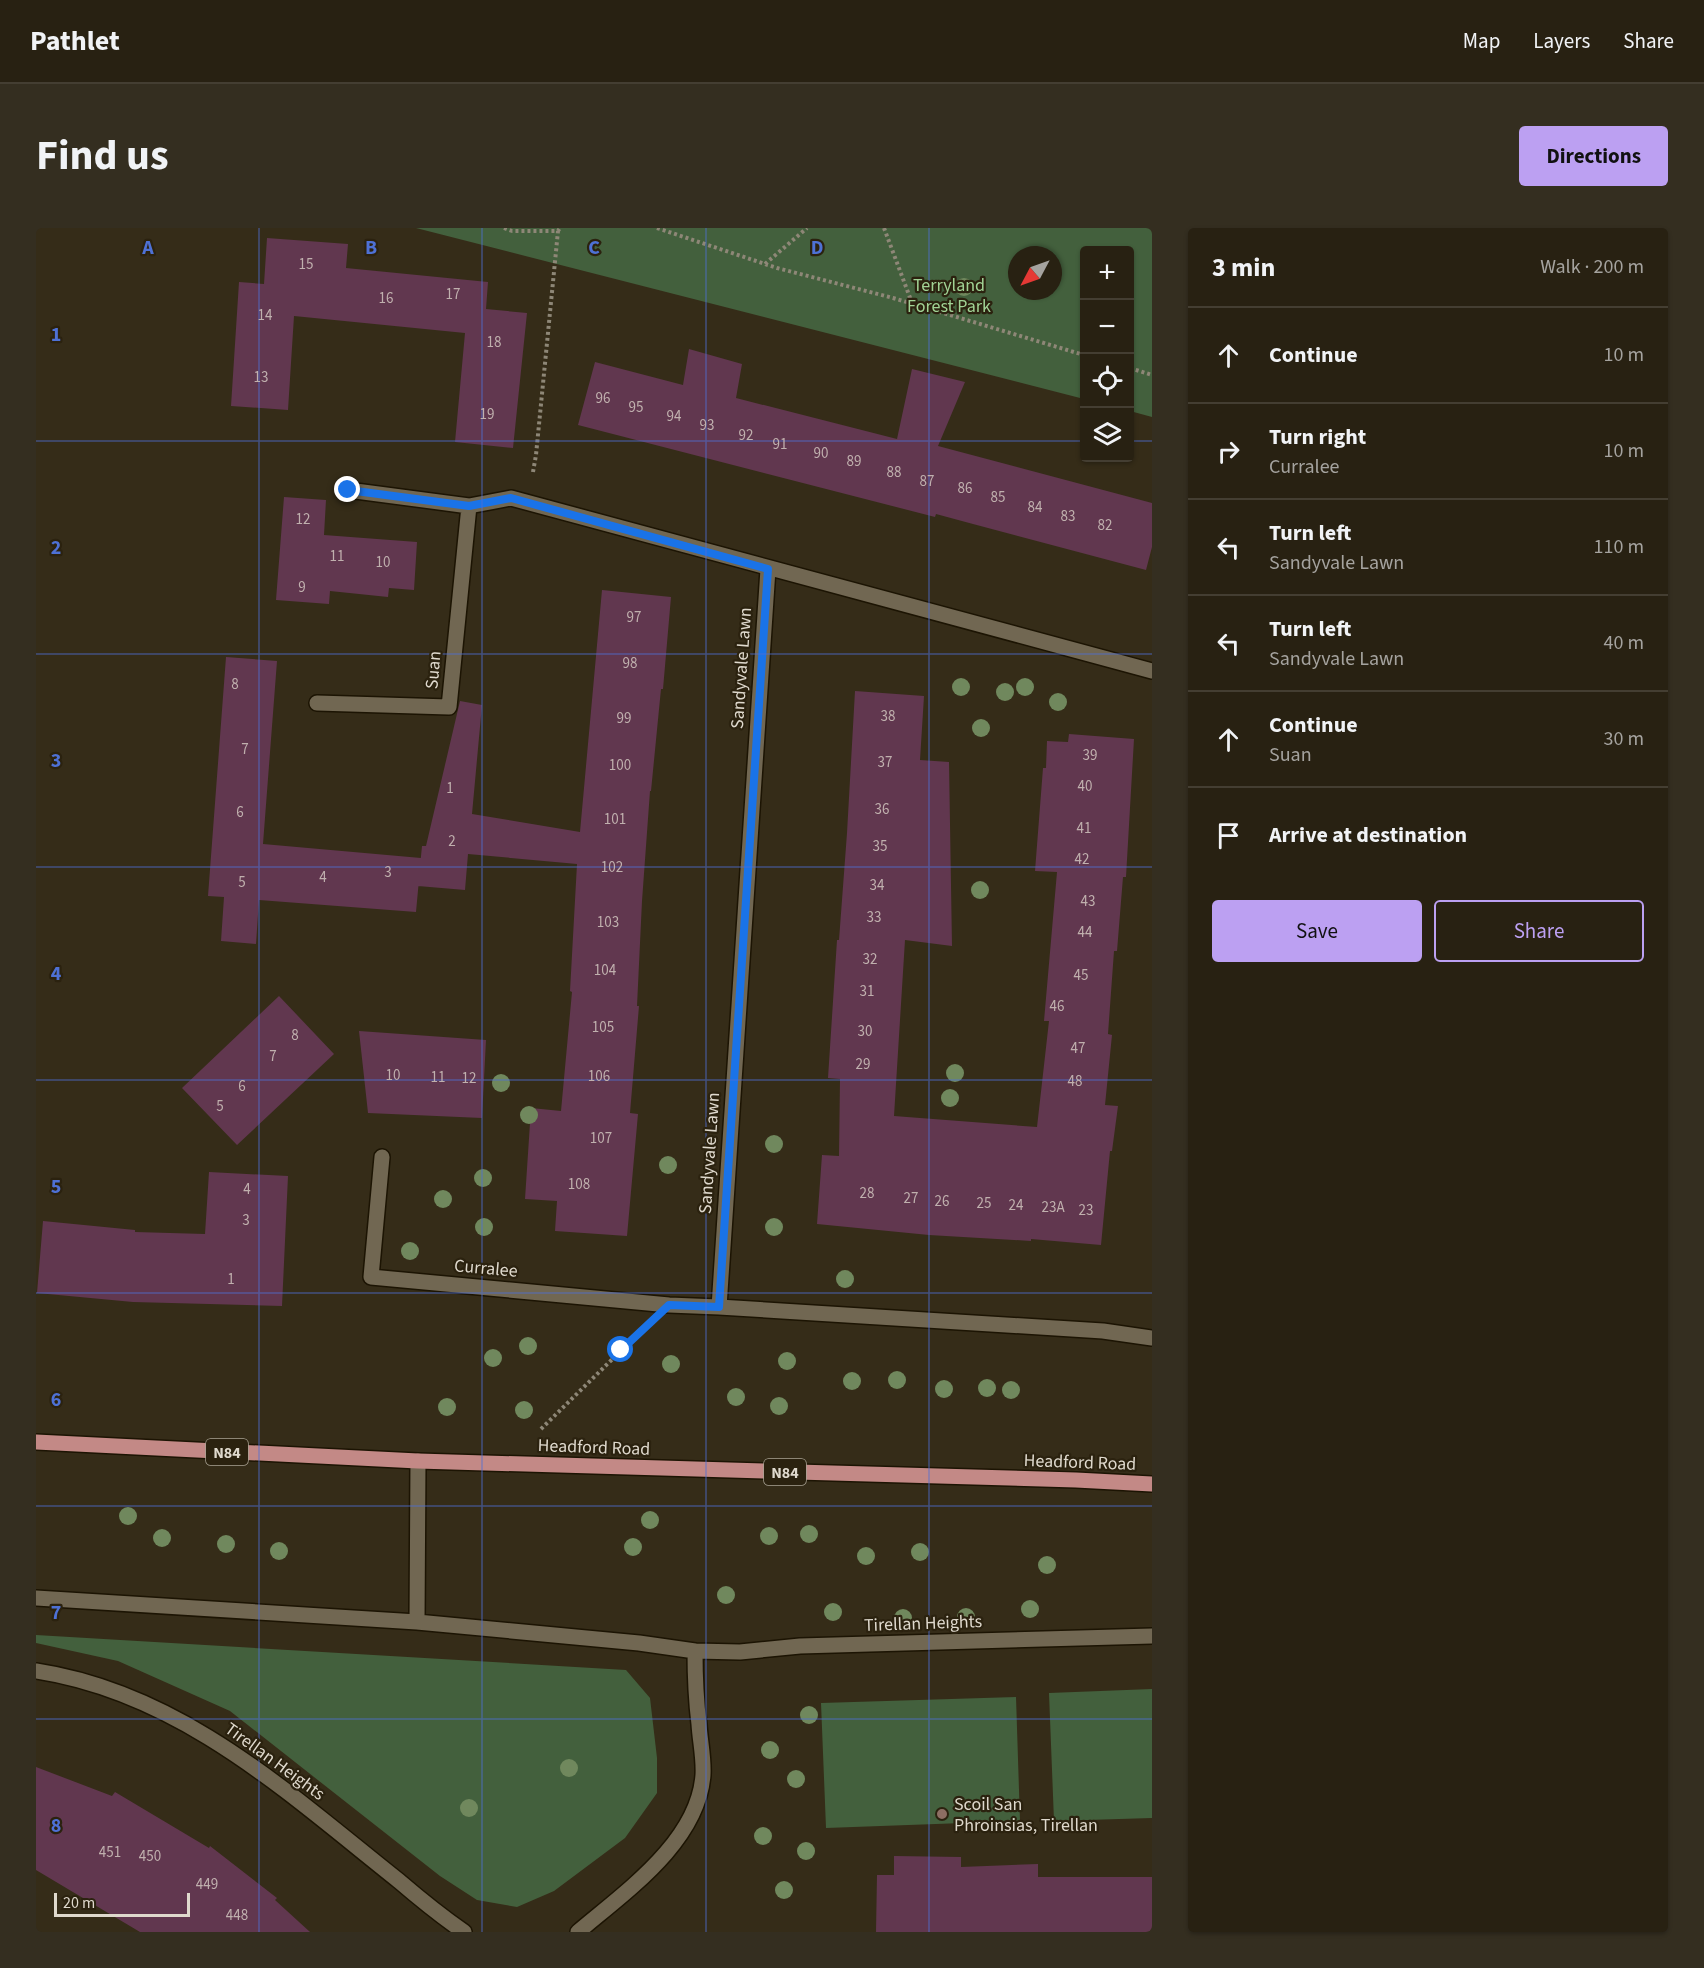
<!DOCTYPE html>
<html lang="en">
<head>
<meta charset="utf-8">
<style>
  body { margin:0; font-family:"Source Sans 3",sans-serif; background:#342e20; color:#f1f3f6 }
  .controls { position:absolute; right:18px; top:18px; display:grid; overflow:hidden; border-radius:6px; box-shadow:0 2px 4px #0004 }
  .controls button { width:54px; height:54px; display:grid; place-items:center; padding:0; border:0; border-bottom:2px solid #443e32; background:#282112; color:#f1f3f6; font:30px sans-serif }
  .compass { position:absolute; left:972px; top:18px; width:54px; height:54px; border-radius:50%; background:#282112; box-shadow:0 2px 4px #0004; rotate:229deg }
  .scale { position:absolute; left:18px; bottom:15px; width:136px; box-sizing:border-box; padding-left:6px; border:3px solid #dfd9cd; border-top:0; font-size:16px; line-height:21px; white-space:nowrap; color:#dfd9cd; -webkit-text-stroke:4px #2b220f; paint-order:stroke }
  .stop { position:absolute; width:18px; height:18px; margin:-14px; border:4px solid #1a73e8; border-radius:50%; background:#fff }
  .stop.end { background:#1a73e8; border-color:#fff; box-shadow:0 2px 6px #0008 }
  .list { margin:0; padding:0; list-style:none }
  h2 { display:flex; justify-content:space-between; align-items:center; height:78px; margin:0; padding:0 24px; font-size:26px }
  h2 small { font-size:20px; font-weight:400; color:#a5a39f }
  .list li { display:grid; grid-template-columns:39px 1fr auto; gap:18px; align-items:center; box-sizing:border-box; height:96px; padding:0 24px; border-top:2px solid #443e32 }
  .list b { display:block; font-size:22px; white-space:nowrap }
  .list p { margin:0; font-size:20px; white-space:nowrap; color:#a5a39f }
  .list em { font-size:20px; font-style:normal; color:#a5a39f }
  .actions { display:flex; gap:12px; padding:18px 24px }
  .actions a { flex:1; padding:14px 0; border:2px solid #bca0f2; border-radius:6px; text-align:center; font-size:21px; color:#bca0f2 }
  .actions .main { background:#bca0f2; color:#111 }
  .icon { flex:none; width:33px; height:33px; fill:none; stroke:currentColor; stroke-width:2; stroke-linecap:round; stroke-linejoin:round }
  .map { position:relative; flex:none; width:1116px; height:1704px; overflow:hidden; border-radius:6px }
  header { display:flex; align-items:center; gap:36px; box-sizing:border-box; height:84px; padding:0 30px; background:#282112; border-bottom:2px solid #443e32 }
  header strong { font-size:28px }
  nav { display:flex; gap:33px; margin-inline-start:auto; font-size:21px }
  .intro { display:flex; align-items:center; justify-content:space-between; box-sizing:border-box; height:144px; padding:0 36px }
  h1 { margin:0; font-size:42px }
  .button { padding:15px 27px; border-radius:6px; background:#bca0f2; color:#111; font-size:21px; font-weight:700 }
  main { display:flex; gap:36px; padding:0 36px }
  aside { flex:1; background:#282112; border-radius:6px; box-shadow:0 2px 4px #0004 }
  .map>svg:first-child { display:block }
  .green { fill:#43603d; fill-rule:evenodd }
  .building { fill:#61374f }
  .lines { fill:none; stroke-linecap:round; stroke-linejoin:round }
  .minor-casing { stroke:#1c1403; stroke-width:18 }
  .primary-casing { stroke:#1c1403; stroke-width:18 }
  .path { stroke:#8e8777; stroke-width:4; stroke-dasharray:3 3; stroke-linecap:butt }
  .minor { stroke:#716752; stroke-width:15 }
  .primary { stroke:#c38986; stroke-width:15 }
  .tree { fill:#70885d }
  .route { stroke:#1a73e8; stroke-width:8 }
  .grid { fill:none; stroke:#4e71d5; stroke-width:1.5; stroke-opacity:0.55 }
  .education-dot { fill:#8d6e63; stroke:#2b220f; stroke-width:2 }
  .labels { text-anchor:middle; stroke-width:4.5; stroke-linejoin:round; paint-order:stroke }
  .number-label { font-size:15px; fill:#c0b0ae }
  .shield { fill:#2b220f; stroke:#a9a294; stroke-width:1.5 }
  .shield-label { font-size:16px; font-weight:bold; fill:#dfd9cd }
  .park-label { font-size:18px; fill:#a1d395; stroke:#2b220f }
  .street-label { font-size:18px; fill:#dfd9cd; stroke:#2b220f }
  .poi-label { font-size:18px; fill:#dfd9cd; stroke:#2b220f; text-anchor:start }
  .grid-label { font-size:20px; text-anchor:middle; font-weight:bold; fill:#4e71d5; stroke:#2b220f; stroke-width:4.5; stroke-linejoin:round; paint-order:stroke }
</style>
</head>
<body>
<header>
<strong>Pathlet</strong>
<nav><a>Map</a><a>Layers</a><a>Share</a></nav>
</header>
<div class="intro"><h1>Find us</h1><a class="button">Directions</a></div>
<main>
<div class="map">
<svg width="1116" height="1704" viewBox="0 0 1116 1704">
  <rect width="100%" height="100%" fill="#352c18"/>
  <path class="green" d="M 380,0 L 1116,0 L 1116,189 L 1094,183 L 1094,22 L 1048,22 L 1048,171 ZM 981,27 L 1017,27 L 1017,63 L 981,63 Z
    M 0,1407 L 590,1442 L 614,1470 L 621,1530 L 621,1565 L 589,1610 L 518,1663 L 481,1679 L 441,1672 L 404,1648 L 194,1483 L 82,1433 L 0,1415 Z
    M 1116,1461 L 1116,1590 L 1018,1593 L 1013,1465 Z
    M 980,1469 L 984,1593 L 790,1600 L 785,1475 Z"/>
  <path class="building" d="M 231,10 L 312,16 L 310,40 L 452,54 L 450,81 L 491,85 L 477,220 L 419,214 L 429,105 L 258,88 L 252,182 L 195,178 L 203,54 L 228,56 Z
    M 653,121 L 706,136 L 700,170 L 861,211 L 876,141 L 929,154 L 902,218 L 1116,275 L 1116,319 L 1110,342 L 937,296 L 900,286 L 899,289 L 542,197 L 559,134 L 647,157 Z
    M 248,269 L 290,272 L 288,307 L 381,314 L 378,362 L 353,360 L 352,369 L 294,363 L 293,376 L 240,372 Z
    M 566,362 L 635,369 L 627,461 L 625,461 L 615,563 L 614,563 L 606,673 L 601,778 L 603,778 L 594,885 L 602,886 L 591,1008 L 519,1003 L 521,973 L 489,971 L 495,880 L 525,883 L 536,764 L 534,763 L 541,636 L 432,626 L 429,662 L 382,658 L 386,618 L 390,618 L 424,473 L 446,477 L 436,586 L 544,604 Z
    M 190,429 L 241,433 L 227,616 L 385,630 L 380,684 L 223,672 L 220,716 L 185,713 L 188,669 L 172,668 Z
    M 819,463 L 888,468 L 884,532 L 913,534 L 916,718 L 869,712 L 858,888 L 1001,899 L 1013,793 L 1008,793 L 1021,644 L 999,643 L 1007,540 L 1010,540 L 1011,513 L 1032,514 L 1033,506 L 1098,511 L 1090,649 L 1087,649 L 1081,723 L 1078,723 L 1072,806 L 1076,807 L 1069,877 L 1082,878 L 1076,923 L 1074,923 L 1065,1017 L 995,1011 L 995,1013 L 893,1007 L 781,996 L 786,927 L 803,928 L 804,851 L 792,850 L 801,712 L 803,712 L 811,605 Z
    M 243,768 L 298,826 L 201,917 L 146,860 Z
    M 323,803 L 450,812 L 446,890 L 332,885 Z
    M 173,944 L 252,948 L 246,1078 L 97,1074 L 1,1065 L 7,993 L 99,1002 L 99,1004 L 169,1006 Z
    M 0,1539 L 76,1568 L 79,1564 L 173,1620 L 174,1618 L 241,1670 L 239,1672 L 274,1704 L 104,1704 L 0,1642 Z
    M 858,1628 L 925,1629 L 925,1639 L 1002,1636 L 1002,1649 L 1116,1649 L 1116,1704 L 840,1704 L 841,1647 L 858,1647 Z"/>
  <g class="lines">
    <defs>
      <path id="minor" d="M 312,262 L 433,278 L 475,270 L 1116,443
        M 281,475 L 413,479 L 433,278
        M 346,929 L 335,1049 L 633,1077 L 683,1079 L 1067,1103 L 1116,1110
        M 683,1079 L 732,341
        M 382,1233 L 381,1394 L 603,1415 L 659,1423 C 659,1448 660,1472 663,1496 C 664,1513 668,1530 667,1547 C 662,1614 589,1664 542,1704
        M 0,1370 L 381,1394
        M 659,1423 L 704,1424 L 764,1418 L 1116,1408
        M 0,1443 C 145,1465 252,1565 363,1653 C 384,1671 405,1688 428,1704"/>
      <path id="primary" d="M 0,1214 L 382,1233 L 1040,1252 L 1116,1256"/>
    </defs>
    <use href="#minor" class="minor-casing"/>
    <use href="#primary" class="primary-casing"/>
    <path class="path" d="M 468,0 L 476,3 L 522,3 L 524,0
      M 621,0 L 741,40 L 857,70 L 1048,127
      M 848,0 L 876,75
      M 729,36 L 771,0
      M 1094,140 L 1116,147
      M 497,244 L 500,227 L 522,3
      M 505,1201 L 601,1107"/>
    <use href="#minor" class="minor"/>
    <use href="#primary" class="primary"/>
  </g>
  <g class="tree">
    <circle cx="928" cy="59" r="9"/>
    <circle cx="925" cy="459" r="9"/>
    <circle cx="989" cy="459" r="9"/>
    <circle cx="969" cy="464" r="9"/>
    <circle cx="1022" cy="474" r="9"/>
    <circle cx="945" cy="500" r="9"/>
    <circle cx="944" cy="662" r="9"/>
    <circle cx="919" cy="845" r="9"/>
    <circle cx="465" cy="855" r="9"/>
    <circle cx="914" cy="870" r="9"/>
    <circle cx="493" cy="887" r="9"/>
    <circle cx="738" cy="916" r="9"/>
    <circle cx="632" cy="937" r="9"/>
    <circle cx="447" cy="950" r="9"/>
    <circle cx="407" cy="971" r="9"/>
    <circle cx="448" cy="999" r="9"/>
    <circle cx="738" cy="999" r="9"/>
    <circle cx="374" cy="1023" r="9"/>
    <circle cx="809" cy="1051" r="9"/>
    <circle cx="492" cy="1118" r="9"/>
    <circle cx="457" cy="1130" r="9"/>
    <circle cx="751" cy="1133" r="9"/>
    <circle cx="635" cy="1136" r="9"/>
    <circle cx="861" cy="1152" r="9"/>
    <circle cx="816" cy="1153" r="9"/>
    <circle cx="951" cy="1160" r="9"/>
    <circle cx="908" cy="1161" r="9"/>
    <circle cx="975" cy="1162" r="9"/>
    <circle cx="700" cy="1169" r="9"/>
    <circle cx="743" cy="1178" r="9"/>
    <circle cx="411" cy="1179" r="9"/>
    <circle cx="488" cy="1182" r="9"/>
    <circle cx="92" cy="1288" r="9"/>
    <circle cx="614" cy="1292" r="9"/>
    <circle cx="773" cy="1306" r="9"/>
    <circle cx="733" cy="1308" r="9"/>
    <circle cx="126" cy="1310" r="9"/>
    <circle cx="190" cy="1316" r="9"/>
    <circle cx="597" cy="1319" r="9"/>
    <circle cx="243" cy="1323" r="9"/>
    <circle cx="884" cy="1324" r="9"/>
    <circle cx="830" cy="1328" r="9"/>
    <circle cx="1011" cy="1337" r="9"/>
    <circle cx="690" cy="1367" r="9"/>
    <circle cx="994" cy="1381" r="9"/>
    <circle cx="797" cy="1384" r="9"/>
    <circle cx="930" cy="1389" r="9"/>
    <circle cx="867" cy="1390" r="9"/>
    <circle cx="773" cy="1487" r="9"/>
    <circle cx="734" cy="1522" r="9"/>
    <circle cx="533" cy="1540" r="9"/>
    <circle cx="760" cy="1551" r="9"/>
    <circle cx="433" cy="1580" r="9"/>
    <circle cx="727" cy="1608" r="9"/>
    <circle cx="770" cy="1623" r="9"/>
    <circle cx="748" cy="1662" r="9"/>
  </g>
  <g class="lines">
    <path class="route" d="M 312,262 L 433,278 L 475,270 L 732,341 L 683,1079 L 633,1077 L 585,1122"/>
  </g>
  <path class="grid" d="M 223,0 L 223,1704M 446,0 L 446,1704M 670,0 L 670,1704M 893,0 L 893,1704M 0,213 L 1048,213M 1094,213 L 1116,213M 0,426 L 1116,426M 0,639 L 1116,639M 0,852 L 1116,852M 0,1065 L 1116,1065M 0,1278 L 1116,1278M 0,1491 L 1116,1491"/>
  <circle class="education-dot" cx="906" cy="1586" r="6"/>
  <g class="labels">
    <g class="number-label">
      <text x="270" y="41">15</text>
      <text x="417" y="71">17</text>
      <text x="350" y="75">16</text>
      <text x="229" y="92">14</text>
      <text x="458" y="119">18</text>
      <text x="225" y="154">13</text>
      <text x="567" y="175">96</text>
      <text x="600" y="184">95</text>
      <text x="451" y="191">19</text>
      <text x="638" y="193">94</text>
      <text x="671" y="202">93</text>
      <text x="710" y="212">92</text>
      <text x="744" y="221">91</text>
      <text x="785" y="230">90</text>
      <text x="818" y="238">89</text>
      <text x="858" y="249">88</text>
      <text x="891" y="258">87</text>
      <text x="929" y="265">86</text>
      <text x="962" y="274">85</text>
      <text x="999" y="284">84</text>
      <text x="1032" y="293">83</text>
      <text x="267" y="296">12</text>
      <text x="1069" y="302">82</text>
      <text x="301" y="333">11</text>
      <text x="347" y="339">10</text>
      <text x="266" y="364">9</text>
      <text x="598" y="394">97</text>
      <text x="594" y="440">98</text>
      <text x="199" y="461">8</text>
      <text x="852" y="493">38</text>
      <text x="588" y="495">99</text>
      <text x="209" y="526">7</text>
      <text x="1054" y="532">39</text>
      <text x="849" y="539">37</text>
      <text x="584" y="542">100</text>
      <text x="1049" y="563">40</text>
      <text x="414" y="565">1</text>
      <text x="846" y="586">36</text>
      <text x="204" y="589">6</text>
      <text x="579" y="596">101</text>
      <text x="1048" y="605">41</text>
      <text x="416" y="618">2</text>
      <text x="844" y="623">35</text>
      <text x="1046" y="636">42</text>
      <text x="576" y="644">102</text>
      <text x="352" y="649">3</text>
      <text x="287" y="654">4</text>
      <text x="206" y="659">5</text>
      <text x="841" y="662">34</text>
      <text x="1052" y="678">43</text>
      <text x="838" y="694">33</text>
      <text x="572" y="699">103</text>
      <text x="1049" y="709">44</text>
      <text x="834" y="736">32</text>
      <text x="569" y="747">104</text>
      <text x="1045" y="752">45</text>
      <text x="831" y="768">31</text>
      <text x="1021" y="783">46</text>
      <text x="567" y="804">105</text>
      <text x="829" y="808">30</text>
      <text x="259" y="812">8</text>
      <text x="1042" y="825">47</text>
      <text x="237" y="833">7</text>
      <text x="827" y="841">29</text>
      <text x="357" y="852">10</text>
      <text x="563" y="853">106</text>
      <text x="402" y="854">11</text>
      <text x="433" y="855">12</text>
      <text x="1039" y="858">48</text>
      <text x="206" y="863">6</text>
      <text x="184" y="883">5</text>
      <text x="565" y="915">107</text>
      <text x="543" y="961">108</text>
      <text x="211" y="966">4</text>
      <text x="831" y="970">28</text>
      <text x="875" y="975">27</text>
      <text x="906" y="978">26</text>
      <text x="948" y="980">25</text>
      <text x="980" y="982">24</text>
      <text x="1017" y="984">23A</text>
      <text x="1050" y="987">23</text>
      <text x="210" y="997">3</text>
      <text x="195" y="1056">1</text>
      <text x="74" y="1629">451</text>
      <text x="114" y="1633">450</text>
      <text x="171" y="1661">449</text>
      <text x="201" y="1692">448</text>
    </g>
    <g class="shield">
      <rect x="170" y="1211" width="42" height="26" rx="4.5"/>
      <rect x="728" y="1231" width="42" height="26" rx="4.5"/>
    </g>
    <g class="shield-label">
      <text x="191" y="1230">N84</text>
      <text x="749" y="1250">N84</text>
    </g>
    <g class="park-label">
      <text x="913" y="63">Terryland<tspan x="913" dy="21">Forest Park</tspan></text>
    </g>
    <g class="street-label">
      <text transform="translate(705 440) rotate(-86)" y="6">Sandyvale Lawn</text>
      <text transform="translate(397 442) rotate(-85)" y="6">Suan</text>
      <text transform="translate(673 925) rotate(-86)" y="6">Sandyvale Lawn</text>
      <text transform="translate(450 1040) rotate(5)" y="6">Curralee</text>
      <text transform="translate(558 1219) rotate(2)" y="6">Headford Road</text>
      <text transform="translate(1044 1234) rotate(2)" y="6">Headford Road</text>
      <text transform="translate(887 1395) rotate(-2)" y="6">Tirellan Heights</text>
      <text transform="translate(239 1533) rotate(36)" y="6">Tirellan Heights</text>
    </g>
    <g class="poi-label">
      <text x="918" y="1582">Scoil San<tspan x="918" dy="21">Phroinsias, Tirellan</tspan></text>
    </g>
  </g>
  <g class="grid-label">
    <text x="112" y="26">A</text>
    <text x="335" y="26">B</text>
    <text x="558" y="26">C</text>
    <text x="781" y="26">D</text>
    <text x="20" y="113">1</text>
    <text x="20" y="326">2</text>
    <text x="20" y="539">3</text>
    <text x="20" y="752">4</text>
    <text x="20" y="965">5</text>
    <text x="20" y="1178">6</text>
    <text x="20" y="1391">7</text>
    <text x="20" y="1604">8</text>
  </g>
</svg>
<div class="controls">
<button>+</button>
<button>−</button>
<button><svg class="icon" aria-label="locate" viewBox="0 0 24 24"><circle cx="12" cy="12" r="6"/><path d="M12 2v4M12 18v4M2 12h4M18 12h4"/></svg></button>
<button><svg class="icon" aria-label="layers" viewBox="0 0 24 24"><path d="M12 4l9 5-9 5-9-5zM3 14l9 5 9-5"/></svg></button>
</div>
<svg class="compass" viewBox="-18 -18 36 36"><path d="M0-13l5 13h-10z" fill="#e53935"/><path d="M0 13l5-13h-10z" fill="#a5a39f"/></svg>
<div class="scale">20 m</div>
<div class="stop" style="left:585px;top:1122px"></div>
<div class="stop end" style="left:312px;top:262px"></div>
</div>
<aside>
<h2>3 min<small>Walk · 200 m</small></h2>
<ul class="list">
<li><svg class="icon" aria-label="ahead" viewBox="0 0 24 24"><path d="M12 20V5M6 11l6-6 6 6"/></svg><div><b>Continue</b></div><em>10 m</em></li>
<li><svg class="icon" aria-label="right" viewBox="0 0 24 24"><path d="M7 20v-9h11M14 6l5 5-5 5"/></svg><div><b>Turn right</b><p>Curralee</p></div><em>10 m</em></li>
<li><svg class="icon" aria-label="left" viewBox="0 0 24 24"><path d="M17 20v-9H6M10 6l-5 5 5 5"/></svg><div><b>Turn left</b><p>Sandyvale Lawn</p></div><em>110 m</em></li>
<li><svg class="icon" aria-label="left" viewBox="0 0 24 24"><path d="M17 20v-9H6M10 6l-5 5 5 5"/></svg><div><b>Turn left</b><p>Sandyvale Lawn</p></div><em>40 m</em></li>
<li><svg class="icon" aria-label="ahead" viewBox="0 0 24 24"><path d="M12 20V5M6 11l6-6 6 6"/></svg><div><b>Continue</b><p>Suan</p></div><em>30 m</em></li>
<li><svg class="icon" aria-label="arrive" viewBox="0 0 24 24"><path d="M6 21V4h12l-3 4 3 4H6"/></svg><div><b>Arrive at destination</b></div></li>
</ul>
<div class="actions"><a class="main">Save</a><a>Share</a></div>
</aside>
</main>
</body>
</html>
